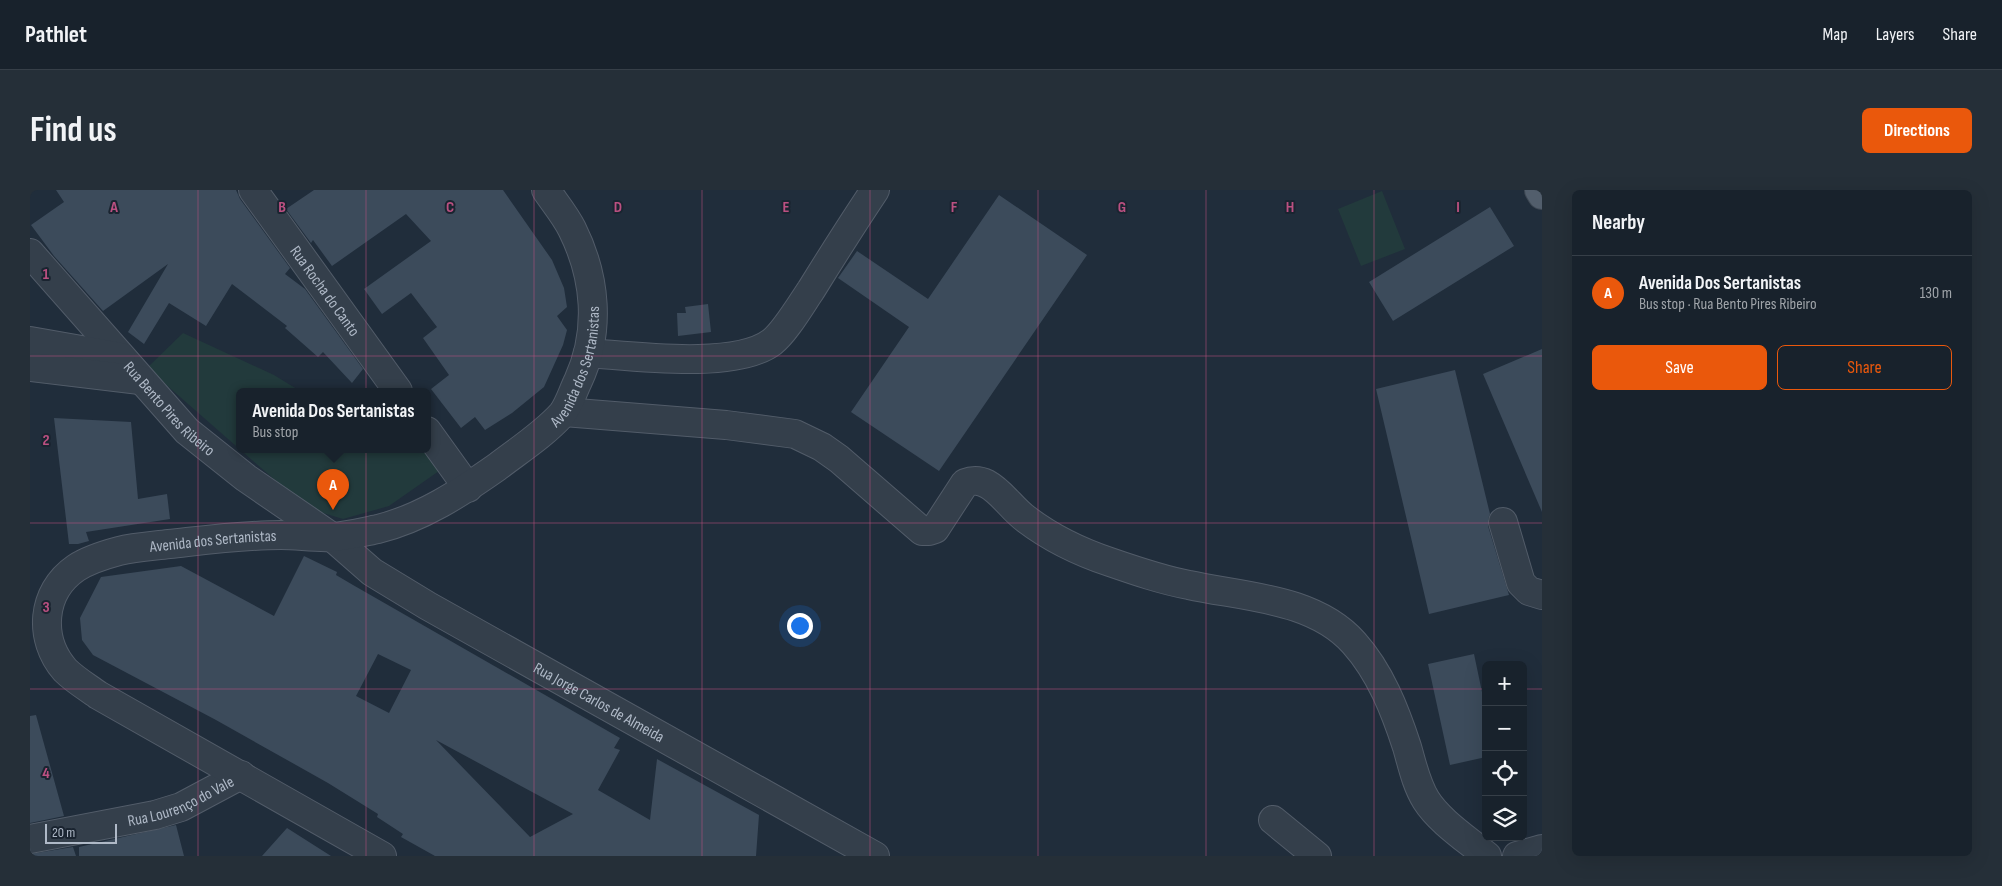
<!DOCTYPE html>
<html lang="en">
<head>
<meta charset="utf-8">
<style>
  body { margin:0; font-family:"Sofia Sans Condensed",sans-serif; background:#252f38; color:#f1f3f6 }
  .controls { position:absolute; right:15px; bottom:15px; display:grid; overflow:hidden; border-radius:8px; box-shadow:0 5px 20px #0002 }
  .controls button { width:45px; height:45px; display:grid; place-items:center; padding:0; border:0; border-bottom:1px solid #363f48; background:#18222c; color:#f1f3f6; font:25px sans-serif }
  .scale { position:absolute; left:15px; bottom:12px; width:72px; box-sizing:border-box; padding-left:5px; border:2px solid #afb9c7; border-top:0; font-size:14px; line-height:18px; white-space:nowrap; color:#afb9c7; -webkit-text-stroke:4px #1a2430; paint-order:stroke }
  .you { position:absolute; left:769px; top:435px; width:18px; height:18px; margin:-12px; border:4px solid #fff; border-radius:50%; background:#1a73e8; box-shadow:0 0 0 8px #1a73e833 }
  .badge { display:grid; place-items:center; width:32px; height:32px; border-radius:50%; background:#ea580c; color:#fff; font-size:16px; font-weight:700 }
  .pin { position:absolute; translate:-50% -41px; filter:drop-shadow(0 1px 2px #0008) }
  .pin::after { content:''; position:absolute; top:26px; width:18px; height:15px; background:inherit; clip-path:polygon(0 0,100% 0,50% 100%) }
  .popup { position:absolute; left:206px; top:198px; width:195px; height:65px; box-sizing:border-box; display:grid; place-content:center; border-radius:8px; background:#18222c; filter:drop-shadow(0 1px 4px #0005); font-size:16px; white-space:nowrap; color:#9fa4a9 }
  .popup b { font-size:19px; color:#f1f3f6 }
  .popup::after { content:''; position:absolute; left:50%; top:100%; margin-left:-10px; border:10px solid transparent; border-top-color:#18222c }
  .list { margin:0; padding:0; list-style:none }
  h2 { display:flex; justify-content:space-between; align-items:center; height:65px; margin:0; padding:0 20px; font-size:21px }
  h2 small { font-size:16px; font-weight:400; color:#9fa4a9 }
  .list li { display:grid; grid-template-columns:32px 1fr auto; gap:15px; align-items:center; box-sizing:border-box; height:75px; padding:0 20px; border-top:1px solid #363f48 }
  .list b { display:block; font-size:19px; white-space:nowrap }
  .list p { margin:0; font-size:16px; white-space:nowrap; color:#9fa4a9 }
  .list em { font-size:16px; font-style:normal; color:#9fa4a9 }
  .actions { display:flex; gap:10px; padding:15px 20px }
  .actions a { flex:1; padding:11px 0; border:1px solid #ea580c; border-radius:8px; text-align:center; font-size:18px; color:#ea580c }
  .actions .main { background:#ea580c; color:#fff }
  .icon { flex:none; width:28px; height:28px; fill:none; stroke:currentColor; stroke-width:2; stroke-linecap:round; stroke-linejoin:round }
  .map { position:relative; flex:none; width:1512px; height:666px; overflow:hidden; border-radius:8px }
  header { display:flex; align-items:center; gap:30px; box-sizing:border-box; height:70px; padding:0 25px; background:#18222c; border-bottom:1px solid #363f48 }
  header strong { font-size:24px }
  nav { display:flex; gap:28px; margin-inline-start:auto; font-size:18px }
  .intro { display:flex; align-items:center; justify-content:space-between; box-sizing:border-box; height:120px; padding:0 30px }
  h1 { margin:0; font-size:35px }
  .button { padding:12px 22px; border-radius:8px; background:#ea580c; color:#fff; font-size:18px; font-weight:700 }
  main { display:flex; gap:30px; padding:0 30px }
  aside { flex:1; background:#18222c; border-radius:8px; box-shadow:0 5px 20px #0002 }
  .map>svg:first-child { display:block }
  .green { fill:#223a3c }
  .building { fill:#3c4b5b; fill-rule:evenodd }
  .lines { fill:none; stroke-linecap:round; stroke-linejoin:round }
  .minor-casing { stroke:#525c69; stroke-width:30 }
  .major-casing { stroke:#3e4854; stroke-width:30 }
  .minor { stroke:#343f4b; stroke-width:28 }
  .major { stroke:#525e6c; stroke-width:28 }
  .grid { fill:none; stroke:#bb5081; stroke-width:1; stroke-opacity:0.55 }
  .labels { text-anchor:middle; stroke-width:4; stroke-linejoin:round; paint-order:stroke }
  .street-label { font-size:16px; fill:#afb9c7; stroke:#1a2430 }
  .grid-label { font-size:16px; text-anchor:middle; font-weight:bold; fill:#bb5081; stroke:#1a2430; stroke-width:4; stroke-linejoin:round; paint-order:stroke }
</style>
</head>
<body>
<header>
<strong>Pathlet</strong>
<nav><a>Map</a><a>Layers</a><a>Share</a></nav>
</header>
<div class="intro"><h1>Find us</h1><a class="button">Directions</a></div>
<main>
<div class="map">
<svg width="1512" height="666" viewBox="0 0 1512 666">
  <rect width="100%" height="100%" fill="#202d3b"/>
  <path class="green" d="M 1352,1 L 1375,59 L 1331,76 L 1308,19 Z
    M 153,143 L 244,185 L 270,201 L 209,201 L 209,259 L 393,259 L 409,281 L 359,316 L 313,329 L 277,318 L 117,178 Z"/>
  <path class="building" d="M 26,0 L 206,0 L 210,9 L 260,78 L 255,84 L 275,99 L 333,179 L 322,193 L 293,162 L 288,167 L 255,138 L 257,136 L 202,94 L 176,136 L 139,113 L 114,154 L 98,142 L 138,74 L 73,121 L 24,66 L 1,35 L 34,12 Z
    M 284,0 L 473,0 L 522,70 L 534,98 L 537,117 L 527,126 L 537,140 L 533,155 L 514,197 L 482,223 L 455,240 L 445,227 L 431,238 L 401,199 L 419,185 L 393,148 L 407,137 L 381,103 L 352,124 L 334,99 L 401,51 L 376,24 L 302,76 L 283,50 L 281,53 L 256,19 Z
    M 969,5 L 1057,65 L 909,281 L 821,222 L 879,137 L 808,88 L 827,61 L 898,109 Z
    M 1460,17 L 1484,56 L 1363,131 L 1339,92 Z
    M 678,114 L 681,142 L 648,146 L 647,123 L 656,123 L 655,117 Z
    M 1512,159 L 1512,322 L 1453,184 Z
    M 1425,180 L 1460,324 L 1458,329 L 1458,336 L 1479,405 L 1399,424 L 1346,199 Z
    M 24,228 L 101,232 L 108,309 L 137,304 L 140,329 L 56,342 L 59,351 L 48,354 L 39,354 Z
    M 274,366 L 307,382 L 306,385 L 323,395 L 590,548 L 584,558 L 590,560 L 568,600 L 620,630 L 627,569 L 729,625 L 726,666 L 405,666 L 371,647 L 373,644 L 347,627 L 348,624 L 298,593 L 186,530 L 63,465 L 52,450 L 50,428 L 71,387 L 151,376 L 244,426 ZM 348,464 L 381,480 L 359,523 L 326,506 ZM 406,550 L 543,624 L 500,647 Z
    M 1444,464 L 1456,521 L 1456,567 L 1420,575 L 1398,474 Z
    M 6,525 L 34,626 L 0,633 L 0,526 Z
    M 146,635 L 154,666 L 49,666 L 49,657 Z
    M 257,638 L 301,666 L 232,666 Z
    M 43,657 L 46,666 L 0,666 L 0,664 Z"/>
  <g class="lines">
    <defs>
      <g id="minor">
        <path id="s1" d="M 223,0 L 368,201"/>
        <path id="s2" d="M 0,63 L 157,241 L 216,288 L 302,347 L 342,382 L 398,416 L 845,666"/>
        <path d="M 0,151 L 91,167"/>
        <path d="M 558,163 C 603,166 705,180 742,152 C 755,142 772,113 781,100 C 802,66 823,33 845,0"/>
        <path d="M 0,177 L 110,190"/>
        <path d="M 534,222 L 696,235 L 765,244 L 792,257 L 809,269 L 892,341 L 899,341 L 905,339 L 935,293 C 943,290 949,290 957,294 C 972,302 982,319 996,329 C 1021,348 1050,362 1080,372 C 1106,381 1132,390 1159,395 C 1214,407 1284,408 1324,453 C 1350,482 1365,520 1377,557 C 1382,574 1386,594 1396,610 C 1409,631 1438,650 1457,666"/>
        <path d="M 397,241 L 438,298"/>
        <path d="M 1473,332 L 1491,393 L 1499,401 L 1512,405"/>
        <path d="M 1243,630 L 1287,666"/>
        <path id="s3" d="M 0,649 L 125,625 L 151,617 L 211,585"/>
        <path id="s4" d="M 352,666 L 68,505 C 57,497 45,490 35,480 C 8,449 11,402 46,378 C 58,370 74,365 89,361 C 105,357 123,356 139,354 C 176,350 213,345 251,345 C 268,345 285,348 302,347 C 317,346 333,342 348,339 C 392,328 430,303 467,277 C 489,260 513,245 532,224 C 539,215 543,201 548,191 C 571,141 566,87 542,39 C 535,25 524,12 516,0"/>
        <path d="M 1487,666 L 1512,659"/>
      </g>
      <path id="major" d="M 1509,0 L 1512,5"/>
    </defs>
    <use href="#minor" class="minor-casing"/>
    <use href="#major" class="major-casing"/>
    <use href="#minor" class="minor"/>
    <use href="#major" class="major"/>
  </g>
  <path class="grid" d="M 168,0 L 168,666M 336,0 L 336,666M 504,0 L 504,666M 672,0 L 672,666M 840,0 L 840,666M 1008,0 L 1008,666M 1176,0 L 1176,666M 1344,0 L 1344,666M 0,166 L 1512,166M 0,333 L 1512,333M 0,499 L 1456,499M 1493,499 L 1512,499"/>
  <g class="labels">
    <g class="street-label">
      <text dy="6" stroke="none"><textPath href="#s1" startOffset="124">Rua Rocha do Canto</textPath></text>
      <text dy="6" stroke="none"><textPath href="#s4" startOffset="1060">Avenida dos Sertanistas</textPath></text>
      <text dy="6" stroke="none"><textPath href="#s2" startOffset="209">Rua Bento Pires Ribeiro</textPath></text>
      <text dy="6" stroke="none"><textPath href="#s4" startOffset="625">Avenida dos Sertanistas</textPath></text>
      <text dy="6" stroke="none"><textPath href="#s2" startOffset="732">Rua Jorge Carlos de Almeida</textPath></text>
      <text dy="6" stroke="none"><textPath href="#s3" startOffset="156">Rua Lourenço do Vale</textPath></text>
    </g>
  </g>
  <g class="grid-label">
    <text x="84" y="22">A</text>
    <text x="252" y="22">B</text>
    <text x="420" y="22">C</text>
    <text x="588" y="22">D</text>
    <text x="756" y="22">E</text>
    <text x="924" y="22">F</text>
    <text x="1092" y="22">G</text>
    <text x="1260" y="22">H</text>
    <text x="1428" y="22">I</text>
    <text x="16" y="89">1</text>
    <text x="16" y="255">2</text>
    <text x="16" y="422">3</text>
    <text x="16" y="588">4</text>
  </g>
</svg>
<div class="controls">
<button>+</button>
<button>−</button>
<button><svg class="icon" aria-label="locate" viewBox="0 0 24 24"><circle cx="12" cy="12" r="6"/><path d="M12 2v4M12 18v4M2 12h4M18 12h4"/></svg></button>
<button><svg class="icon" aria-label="layers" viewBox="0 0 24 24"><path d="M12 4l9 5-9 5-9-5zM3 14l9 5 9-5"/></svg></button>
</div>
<div class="scale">20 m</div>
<div class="you"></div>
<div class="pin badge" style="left:303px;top:320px">A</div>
<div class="popup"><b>Avenida Dos Sertanistas</b>Bus stop</div>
</div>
<aside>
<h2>Nearby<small></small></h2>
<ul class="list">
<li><span class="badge">A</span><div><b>Avenida Dos Sertanistas</b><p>Bus stop · Rua Bento Pires Ribeiro</p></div><em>130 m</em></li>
</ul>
<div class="actions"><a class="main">Save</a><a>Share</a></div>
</aside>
</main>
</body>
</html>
